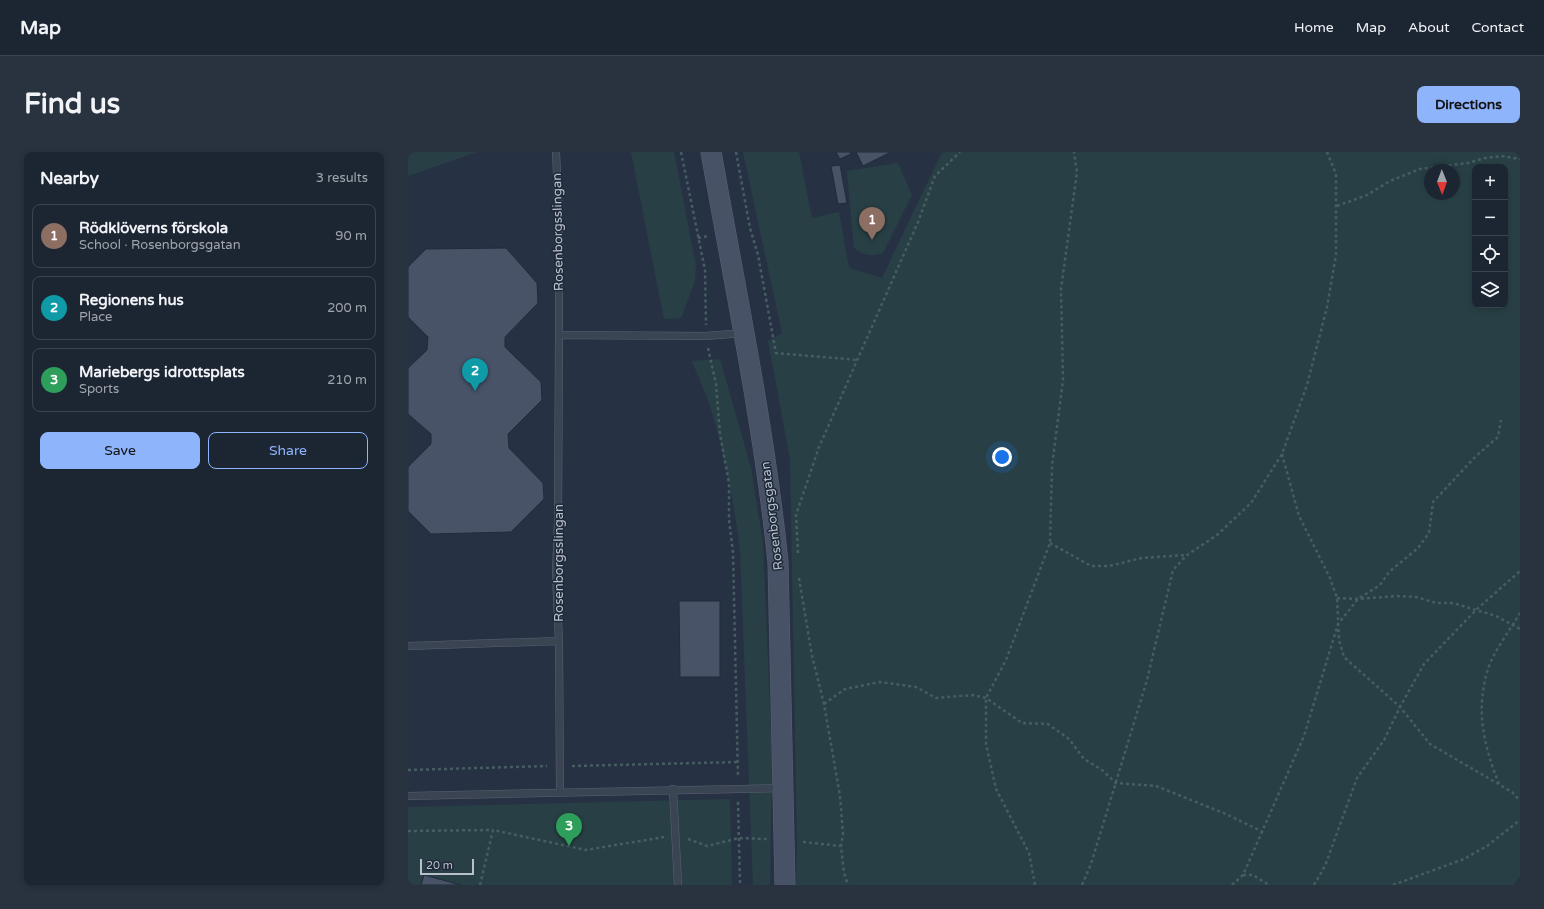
<!DOCTYPE html>
<html lang="en">
<head>
<meta charset="utf-8">
<style>
  body { margin:0; font-family:"Varela Round",sans-serif; background:#29323f; color:#f1f3f6 }
  .controls { position:absolute; right:12px; top:12px; display:grid; overflow:hidden; border-radius:8px; box-shadow:0 2px 6px #0003 }
  .controls button { width:36px; height:36px; display:grid; place-items:center; padding:0; border:0; border-bottom:1px solid #3a434e; background:#1c2633; color:#f1f3f6; font:20px sans-serif }
  .compass { position:absolute; left:1016px; top:12px; width:36px; height:36px; border-radius:50%; background:#1c2633; box-shadow:0 2px 6px #0003; rotate:179deg }
  .scale { position:absolute; left:12px; bottom:10px; width:54px; box-sizing:border-box; padding-left:4px; border:2px solid #b8bfcd; border-top:0; font-size:11px; line-height:14px; white-space:nowrap; color:#b8bfcd; -webkit-text-stroke:3px #1f2939; paint-order:stroke }
  .you { position:absolute; left:594px; top:305px; width:14px; height:14px; margin:-10px; border:3px solid #fff; border-radius:50%; background:#1a73e8; box-shadow:0 0 0 6px #1a73e833 }
  .badge { display:grid; place-items:center; width:26px; height:26px; border-radius:50%; background:#8eb4fc; color:#fff; font-size:13px; font-weight:700 }
  .pin { position:absolute; translate:-50% -33px; filter:drop-shadow(0 1px 2px #0008) }
  .pin::after { content:''; position:absolute; top:21px; width:14px; height:12px; background:inherit; clip-path:polygon(0 0,100% 0,50% 100%) }
  .list { margin:0; padding:0; list-style:none }
  h2 { display:flex; justify-content:space-between; align-items:center; height:52px; margin:0; padding:0 16px; font-size:17px }
  h2 small { font-size:13px; font-weight:400; color:#a0a5ac }
  .list li { display:grid; grid-template-columns:26px 1fr auto; gap:12px; align-items:center; box-sizing:border-box; height:64px; margin:0 8px 8px; padding:0 8px; border:1px solid #3a434e; border-radius:8px }
  .list b { display:block; font-size:15px; white-space:nowrap }
  .list p { margin:0; font-size:13px; white-space:nowrap; color:#a0a5ac }
  .list em { font-size:13px; font-style:normal; color:#a0a5ac }
  .actions { display:flex; gap:8px; padding:12px 16px }
  .actions a { flex:1; padding:9px 0; border:1px solid #8eb4fc; border-radius:8px; text-align:center; font-size:14px; color:#8eb4fc }
  .actions .main { background:#8eb4fc; color:#111 }
  .icon { flex:none; width:22px; height:22px; fill:none; stroke:currentColor; stroke-width:2; stroke-linecap:round; stroke-linejoin:round }
  .map { position:relative; flex:none; width:1112px; height:733px; overflow:hidden; border-radius:8px }
  header { display:flex; align-items:center; gap:24px; box-sizing:border-box; height:56px; padding:0 20px; background:#1c2633; border-bottom:1px solid #3a434e }
  header strong { font-size:19px }
  nav { display:flex; gap:22px; margin-inline-start:auto; font-size:14px }
  .intro { display:flex; align-items:center; justify-content:space-between; box-sizing:border-box; height:96px; padding:0 24px }
  h1 { margin:0; font-size:28px }
  .button { padding:10px 18px; border-radius:8px; background:#8eb4fc; color:#111; font-size:14px; font-weight:700 }
  main { display:flex; gap:24px; padding:0 24px }
  aside { flex:1; background:#1c2633; border-radius:8px; box-shadow:0 2px 6px #0003 }
  .map>svg:first-child { display:block }
  .green { fill:#284045; fill-rule:evenodd }
  .building { fill:#485368; stroke:#212b3b }
  .lines { fill:none; stroke-linecap:round; stroke-linejoin:round }
  .lane-casing { stroke:#596271; stroke-width:8 }
  .secondary-casing { stroke:#596271; stroke-width:21 }
  .path { stroke:#465d61; stroke-width:2.5; stroke-dasharray:3 3; stroke-linecap:butt }
  .lane { stroke:#3a4453; stroke-width:7 }
  .secondary { stroke:#485266; stroke-width:20 }
  .labels { text-anchor:middle; stroke-width:3; stroke-linejoin:round; paint-order:stroke }
  .street-label { font-size:13px; fill:#b8bfcd; stroke:#1f2939 }
</style>
</head>
<body>
<header>
<strong>Map</strong>
<nav><a>Home</a><a>Map</a><a>About</a><a>Contact</a></nav>
</header>
<div class="intro"><h1>Find us</h1><a class="button">Directions</a></div>
<main>
<aside>
<h2>Nearby<small>3 results</small></h2>
<ul class="list">
<li><span class="badge" style="background:#8d6e63">1</span><div><b>Rödklöverns förskola</b><p>School · Rosenborgsgatan</p></div><em>90 m</em></li>
<li><span class="badge" style="background:#0f9aa8">2</span><div><b>Regionens hus</b><p>Place</p></div><em>200 m</em></li>
<li><span class="badge" style="background:#2e9e5b">3</span><div><b>Mariebergs idrottsplats</b><p>Sports</p></div><em>210 m</em></li>
</ul>
<div class="actions"><a class="main">Save</a><a>Share</a></div>
</aside>
<div class="map">
<svg width="1112" height="733" viewBox="0 0 1112 733">
  <rect width="100%" height="100%" fill="#263244"/>
  <path class="green" d="M 0,0 L 69,0 L 0,24 Z
    M 223,0 L 266,0 L 288,114 L 287,129 L 273,166 L 256,167 Z
    M 335,0 L 391,0 L 404,66 L 431,60 L 441,116 L 474,126 L 533,2 L 536,0 L 1112,0 L 1112,724 L 1106,733 L 388,733 L 389,690 L 382,307 L 360,189 L 374,181 ZM 1067,15 L 1097,15 L 1097,153 L 1067,153 ZM 1022,18 L 1046,18 L 1046,42 L 1022,42 Z
    M 490,11 L 504,43 L 475,101 C 463,105 456,103 446,96 L 439,19 Z
    M 312,207 L 343,316 L 355,391 L 364,606 L 362,733 L 345,733 L 332,398 C 326,350 317,303 303,257 C 298,241 290,225 284,209 Z
    M 322,647 L 324,733 L 0,733 L 0,655 Z"/>
  <path class="building" d="M 428,0 L 442,0 L 443,2 L 432,7 Z
    M 448,0 L 483,0 L 455,14 Z
    M 432,13 L 439,51 L 430,52 L 423,14 Z
    M 98,96 L 129,131 L 130,151 L 97,185 L 97,195 L 133,230 L 134,248 L 100,282 L 101,296 L 135,331 L 136,347 L 103,380 L 23,382 L 0,359 L 0,315 L 23,292 L 23,282 L 0,262 L 0,216 L 19,198 L 20,185 L 0,165 L 0,115 L 18,97 Z
    M 271,449 L 312,449 L 312,525 L 272,525 Z
    M 16,723 L 53,733 L 13,733 Z"/>
  <g class="lines">
    <defs>
      <path id="lane" d="M 148,0 L 151,67 L 151,183
        M 0,494 L 151,489
        M 265,637 L 270,733
        M 152,640 L 151,489 L 148,423 L 150,370 L 151,183 L 298,184 L 335,181
        M 0,644 L 374,636"/>
      <path id="secondary" d="M 303,0 C 327,136 356,273 370,410 L 377,733"/>
    </defs>
    <use href="#lane" class="lane-casing"/>
    <use href="#secondary" class="secondary-casing"/>
    <path class="path" d="M 273,0 L 297,118 L 298,173
      M 328,0 L 342,76 L 350,103 L 368,201 L 449,208
      M 929,54 L 959,43 L 982,29 L 1012,17 L 1060,11 L 1077,6 L 1094,4 L 1112,7
      M 290,86 L 300,84
      M 300,196 L 308,232 L 312,282 L 321,331 L 321,368 L 325,400 L 330,625
      M 874,302 L 891,364 L 922,426 L 929,446 L 931,488 L 936,505 L 992,555 L 1022,592 L 1104,640 L 1112,649
      M 642,391 L 683,414 L 701,414 L 734,406 L 778,403
      M 390,401 L 388,363 L 411,295 L 510,70 L 527,24 L 552,0
      M 391,426 L 404,504 L 416,552 L 432,644 L 435,682 L 433,694 L 436,721 L 440,733
      M 929,446 L 950,447 L 989,444 L 1008,445 L 1028,451 L 1045,451 L 1068,458 L 1088,464 L 1112,477
      M 416,552 L 437,537 L 472,530 L 508,535 L 528,546 L 565,543 L 578,546 L 614,571 L 640,572 L 661,587 L 676,607 L 694,618 L 708,631 L 748,634 L 818,662 L 855,680
      M 164,614 L 330,610
      M 0,618 L 139,614
      M 1091,632 C 1076,594 1067,558 1080,517 C 1084,502 1104,475 1112,461
      M 330,650 L 332,733
      M 0,679 L 85,678
      M 280,687 L 299,694 L 331,686 L 359,687
      M 395,690 L 433,694
      M 835,723 L 845,723 L 861,733
      M 72,733 L 85,678 L 178,698 L 256,685
      M 627,733 L 621,701 L 588,637 L 578,592 L 578,546 L 598,508 L 642,391 L 644,314 L 655,228 L 653,137 L 669,20 L 666,0
      M 674,733 L 683,712 L 739,528 L 765,418 L 779,403 L 809,383 L 843,351 L 874,302 L 899,233 L 919,155 L 928,103 L 928,22 L 919,0
      M 824,733 L 835,723 L 896,584 L 930,472 L 950,447 L 972,433 L 981,420 L 1010,396 L 1021,381 L 1025,350 L 1068,304 L 1090,285 L 1093,268
      M 906,733 L 917,714 L 949,626 L 976,588 L 992,555 L 1016,512 L 1068,458 L 1112,419
      M 985,733 L 1056,707 L 1079,694 L 1112,668"/>
    <use href="#lane" class="lane"/>
    <use href="#secondary" class="secondary"/>
  </g>
  <g class="labels">
    <g class="street-label">
      <text transform="translate(149 80) rotate(-91)" y="5">Rosenborgsslingan</text>
      <text transform="translate(363 364) rotate(-97)" y="5">Rosenborgsgatan</text>
      <text transform="translate(150 411) rotate(-90)" y="5">Rosenborgsslingan</text>
    </g>
  </g>
</svg>
<div class="controls">
<button>+</button>
<button>−</button>
<button><svg class="icon" aria-label="locate" viewBox="0 0 24 24"><circle cx="12" cy="12" r="6"/><path d="M12 2v4M12 18v4M2 12h4M18 12h4"/></svg></button>
<button><svg class="icon" aria-label="layers" viewBox="0 0 24 24"><path d="M12 4l9 5-9 5-9-5zM3 14l9 5 9-5"/></svg></button>
</div>
<svg class="compass" viewBox="-18 -18 36 36"><path d="M0-13l5 13h-10z" fill="#e53935"/><path d="M0 13l5-13h-10z" fill="#a0a5ac"/></svg>
<div class="scale">20 m</div>
<div class="you"></div>
<div class="pin badge" style="left:464px;top:88px;background:#8d6e63">1</div>
<div class="pin badge" style="left:67px;top:239px;background:#0f9aa8">2</div>
<div class="pin badge" style="left:161px;top:694px;background:#2e9e5b">3</div>
</div>
</main>
</body>
</html>
